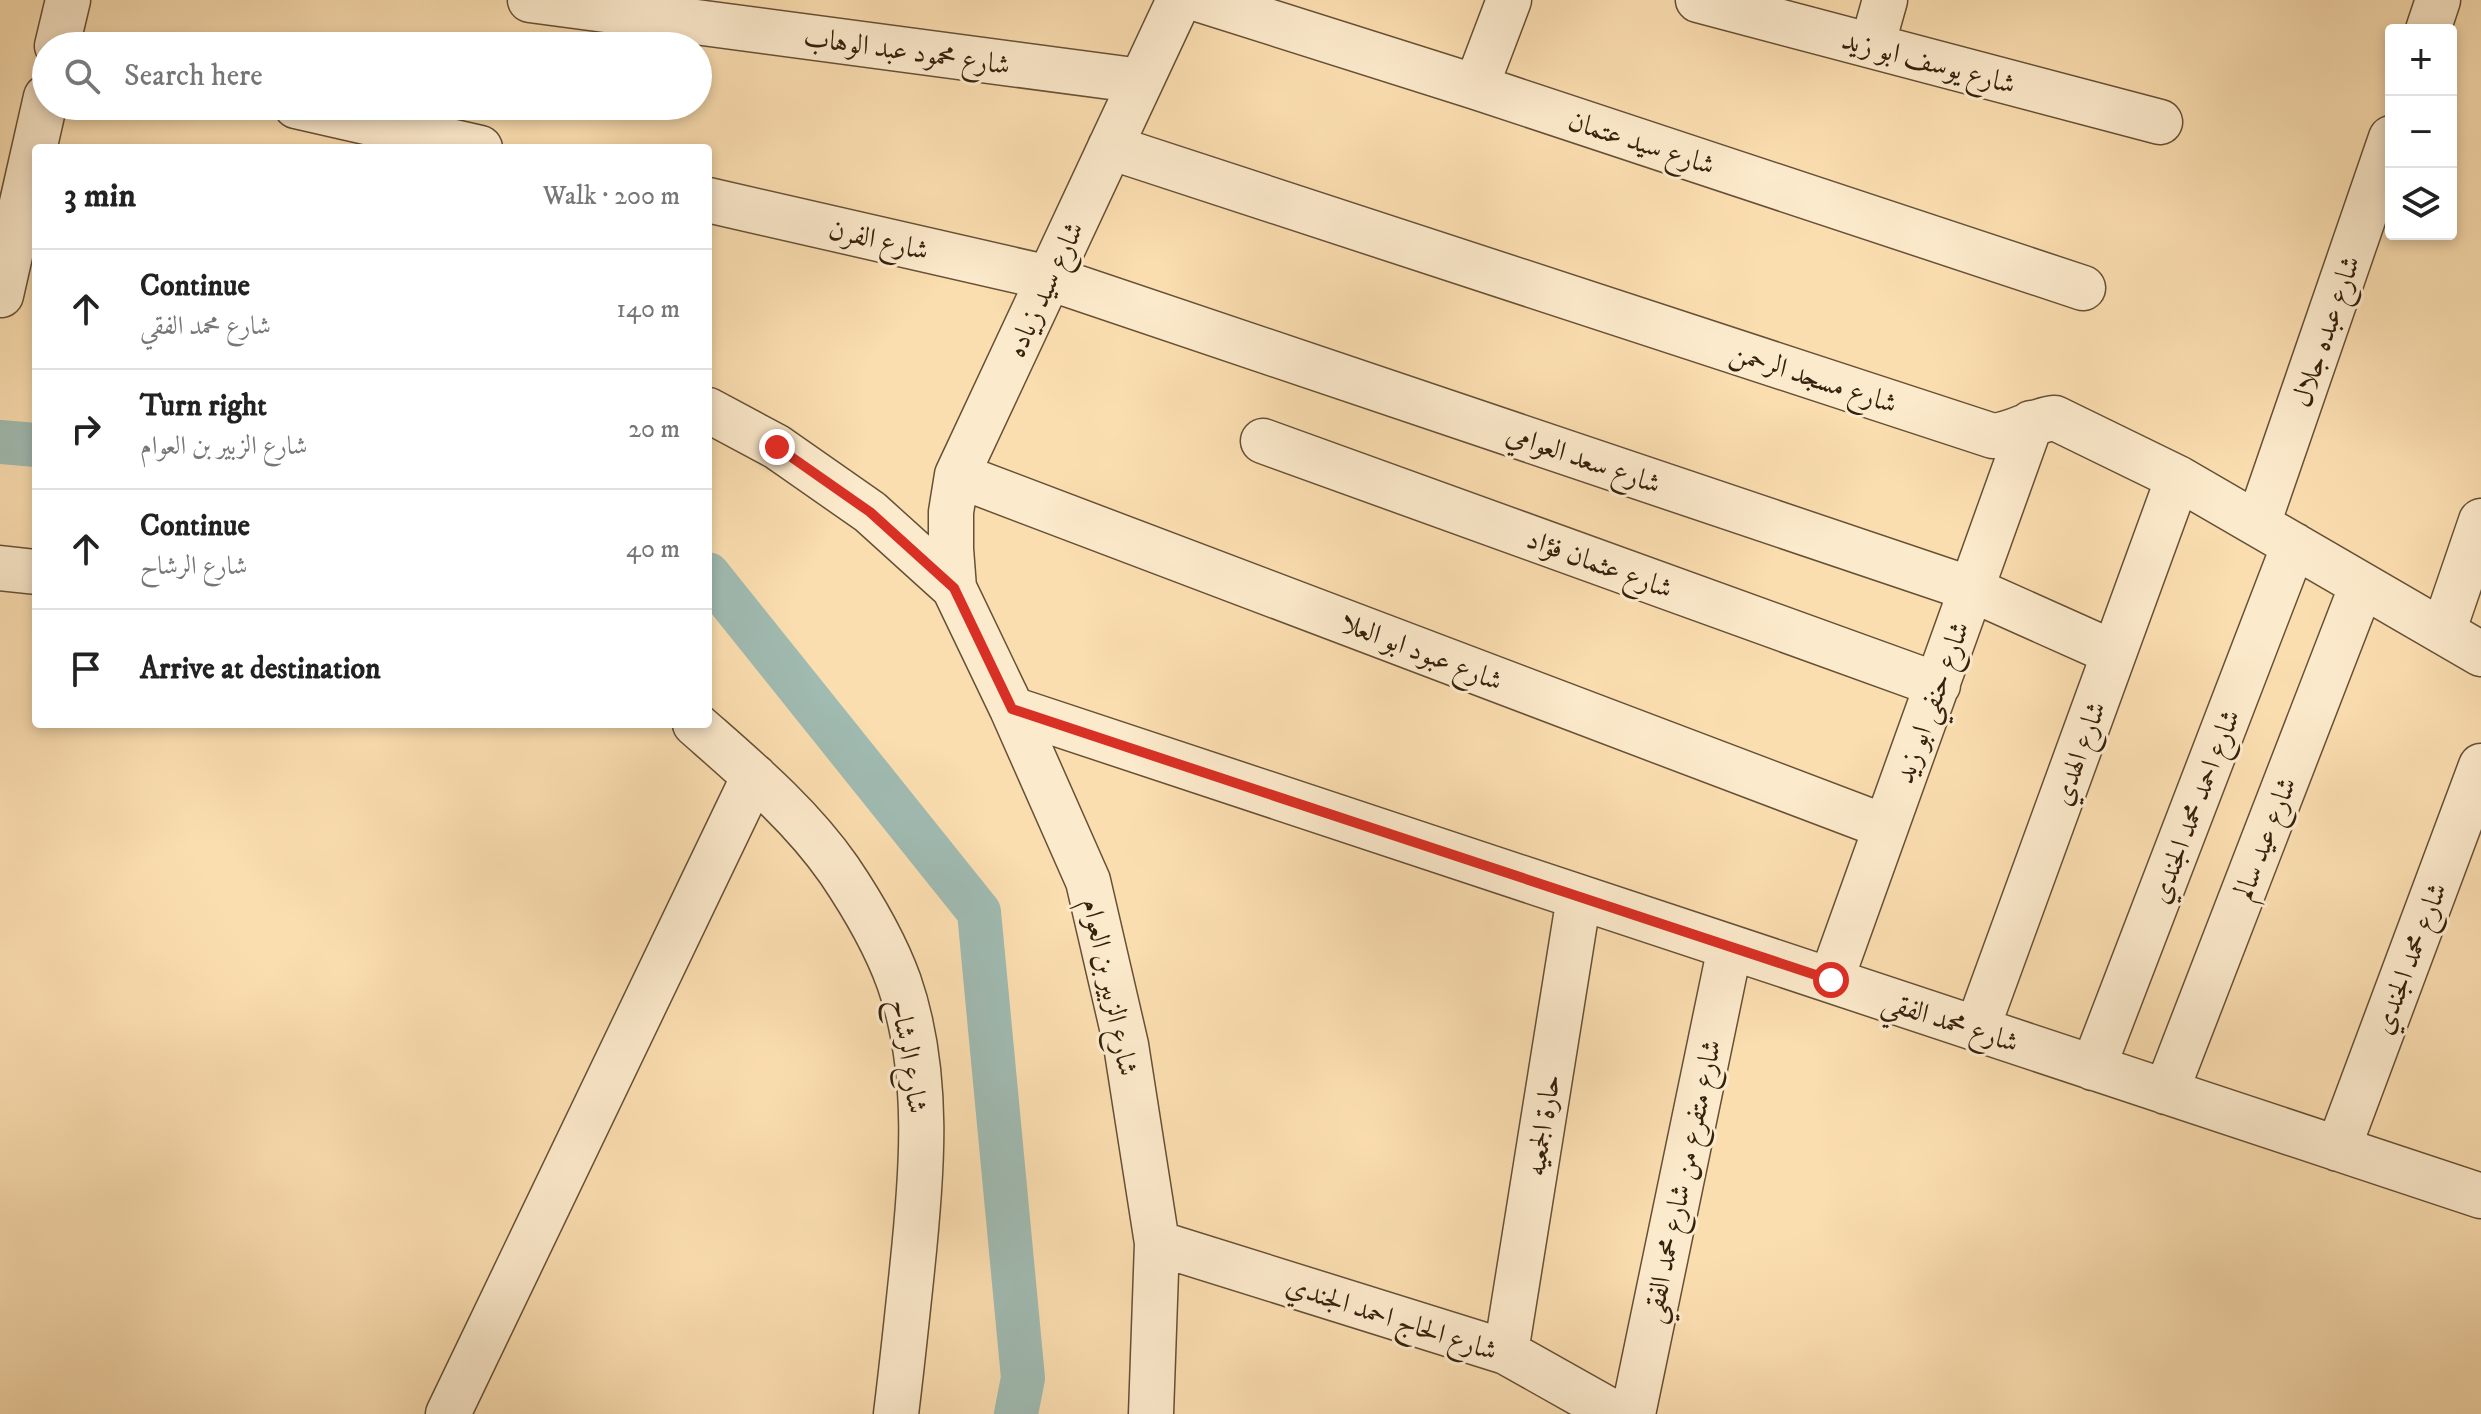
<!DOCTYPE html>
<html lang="en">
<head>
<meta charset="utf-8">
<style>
  body { margin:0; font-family:"IM FELL DW Pica",Amiri,serif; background:#f6f6f6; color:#222 }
  .controls { position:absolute; right:24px; top:24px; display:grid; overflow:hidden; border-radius:8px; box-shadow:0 4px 12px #0003 }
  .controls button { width:72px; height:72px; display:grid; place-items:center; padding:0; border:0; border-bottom:2px solid #e0e0e0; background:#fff; color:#222; font:40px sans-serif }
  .stop { position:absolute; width:24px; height:24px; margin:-18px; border:6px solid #d93025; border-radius:50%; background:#fff }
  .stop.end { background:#d93025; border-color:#fff; box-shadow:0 2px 8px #0008 }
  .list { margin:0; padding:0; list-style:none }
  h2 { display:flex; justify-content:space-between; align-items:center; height:104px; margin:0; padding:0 32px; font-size:34px }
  h2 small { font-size:26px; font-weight:400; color:#767676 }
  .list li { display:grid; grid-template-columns:52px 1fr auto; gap:24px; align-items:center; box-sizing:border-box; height:120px; padding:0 32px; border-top:2px solid #e0e0e0 }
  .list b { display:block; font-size:30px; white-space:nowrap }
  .list p { margin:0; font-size:26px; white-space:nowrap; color:#767676 }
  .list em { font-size:26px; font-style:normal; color:#767676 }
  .icon { flex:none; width:44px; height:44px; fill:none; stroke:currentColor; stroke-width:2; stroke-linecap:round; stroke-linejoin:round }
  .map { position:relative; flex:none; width:2481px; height:1414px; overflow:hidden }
  .search { position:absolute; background:#fff; box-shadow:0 4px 12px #0003; left:32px; top:32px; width:680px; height:88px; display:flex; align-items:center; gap:20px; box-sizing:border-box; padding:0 28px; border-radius:44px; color:#767676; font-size:30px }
  .panel { position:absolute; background:#fff; box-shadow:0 4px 12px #0003; left:32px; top:144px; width:680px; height:584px; border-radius:8px }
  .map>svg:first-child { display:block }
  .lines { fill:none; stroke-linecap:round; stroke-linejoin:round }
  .canal { stroke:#a0bbb2; stroke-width:44 }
  .minor-casing { stroke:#665036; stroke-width:47 }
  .minor { stroke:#fceacc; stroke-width:44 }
  .route { stroke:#d93025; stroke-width:10 }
  .labels { text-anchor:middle; stroke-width:6; stroke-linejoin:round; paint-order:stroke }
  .street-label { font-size:28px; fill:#35210d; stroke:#fceacc }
</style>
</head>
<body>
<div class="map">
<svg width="2481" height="1414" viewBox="0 0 2481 1414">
  <rect width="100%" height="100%" fill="#fbdeb0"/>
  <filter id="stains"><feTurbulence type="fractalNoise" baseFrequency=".0025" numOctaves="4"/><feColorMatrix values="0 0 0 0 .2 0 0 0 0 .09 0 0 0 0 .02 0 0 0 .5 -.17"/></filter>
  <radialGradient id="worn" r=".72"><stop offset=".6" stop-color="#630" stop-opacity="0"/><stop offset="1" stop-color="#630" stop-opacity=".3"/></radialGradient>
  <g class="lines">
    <path class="canal" d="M 0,442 L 36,445
      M 708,574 L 979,912 L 1023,1378 L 1016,1414"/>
    <defs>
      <path id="minor" d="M 530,0 L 1141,81
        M 1201,0 L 1476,87 L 2083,288
        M 1698,0 L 2160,122
        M 2428,30 L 2438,0
        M 57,46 L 68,0
        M 1872,46 L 1885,0
        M 1476,87 L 1509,0
        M 296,106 L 480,148
        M 1110,147 L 1993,436 C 2015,434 2033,420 2055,418 L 2178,478 L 2481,654
        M 708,200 L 1049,278 L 1971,589 L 2114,653
        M 1,295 L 46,97
        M 708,410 L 777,447 L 870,512 L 954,588
        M 1263,441 L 1938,685
        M 957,475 L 1886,827
        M 2258,524 L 2391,138
        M 0,568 L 36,572
        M 2443,632 L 2481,521
        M 1012,709 L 2481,1196
        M 695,724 C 746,769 800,814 839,870 C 862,904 885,943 899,982 C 931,1074 922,1175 912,1270 C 907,1318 902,1366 896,1414
        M 1831,980 L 2031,423
        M 1977,1029 L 2178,478
        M 2093,1068 L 2294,545
        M 2166,1092 L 2362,585
        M 2338,1149 L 2481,766
        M 1157,1243 L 1506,1352 L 1616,1414
        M 1506,1352 L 1579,897
        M 448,1414 L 754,776
        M 1151,1414 L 1157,1243 L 1126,1045 L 1088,881 L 1012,709 L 954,588 L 951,549 L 951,512 L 957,475 L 1179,0
        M 1633,1414 L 1730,947"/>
    </defs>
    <use href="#minor" class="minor-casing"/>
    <use href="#minor" class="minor"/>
  </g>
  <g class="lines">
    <path class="route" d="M 777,447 L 870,512 L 954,588 L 1012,709 L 1831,980"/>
  </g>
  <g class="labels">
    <g class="street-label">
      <text transform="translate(907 50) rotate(8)" y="10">شارع محمود عبد الوهاب</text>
      <text transform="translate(1929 61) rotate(15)" y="10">شارع يوسف ابو زيد</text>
      <text transform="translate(1642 142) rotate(18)" y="10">شارع سيد عتمان</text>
      <text transform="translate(879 239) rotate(13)" y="10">شارع الفرن</text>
      <text transform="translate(1044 289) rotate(-65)" y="10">شارع سيد زياده</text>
      <text transform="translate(2325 331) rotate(-71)" y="10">شارع عبده جلال</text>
      <text transform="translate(1814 377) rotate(18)" y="10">شارع مسجد الرحمن</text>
      <text transform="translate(1584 458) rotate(19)" y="10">شارع سعد العوامي</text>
      <text transform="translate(1600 563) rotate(20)" y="10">شارع عثمان فؤاد</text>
      <text transform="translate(1422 651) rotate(21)" y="10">شارع عبود ابو العلا</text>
      <text transform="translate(1931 702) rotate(-70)" y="10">شارع حنفي ابو زيد</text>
      <text transform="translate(2078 753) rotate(-70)" y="10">شارع الهدي</text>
      <text transform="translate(2194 806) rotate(-69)" y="10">شارع احمد محمد الجندي</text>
      <text transform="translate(2264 838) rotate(-69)" y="10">شارع عيد سالم</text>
      <text transform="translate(2409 958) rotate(-69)" y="10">شارع محمد الجندي</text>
      <text transform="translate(1111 987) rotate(78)" y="10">شارع الزبير بن العوام</text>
      <text transform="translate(1951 1021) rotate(18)" y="10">شارع محمد الفقي</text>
      <text transform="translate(910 1056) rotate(81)" y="10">شارع الرشاح</text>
      <text transform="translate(1542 1125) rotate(-81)" y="10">حارة الجمعيه</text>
      <text transform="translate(1681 1181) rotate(-78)" y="10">شارع متفرع من شارع محمد الفقي</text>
      <text transform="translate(1392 1317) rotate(18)" y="10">شارع الحاج احمد الجندي</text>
    </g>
  </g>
  <rect width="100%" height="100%" filter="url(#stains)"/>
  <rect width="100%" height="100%" fill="url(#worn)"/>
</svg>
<div class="controls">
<button>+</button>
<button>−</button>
<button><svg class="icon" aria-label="layers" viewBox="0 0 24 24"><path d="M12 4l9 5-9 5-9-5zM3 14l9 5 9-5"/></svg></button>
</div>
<div class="stop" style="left:1831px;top:980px"></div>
<div class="stop end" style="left:777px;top:447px"></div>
<div class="search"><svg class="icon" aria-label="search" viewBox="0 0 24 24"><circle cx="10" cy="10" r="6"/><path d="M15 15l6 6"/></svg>Search here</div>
<section class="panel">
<h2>3 min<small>Walk · 200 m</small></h2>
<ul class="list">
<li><svg class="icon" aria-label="ahead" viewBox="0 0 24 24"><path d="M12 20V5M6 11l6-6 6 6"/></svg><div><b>Continue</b><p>شارع محمد الفقي</p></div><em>140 m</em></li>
<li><svg class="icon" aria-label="right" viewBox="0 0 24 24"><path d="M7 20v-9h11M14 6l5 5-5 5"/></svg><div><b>Turn right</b><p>شارع الزبير بن العوام</p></div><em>20 m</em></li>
<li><svg class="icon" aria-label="ahead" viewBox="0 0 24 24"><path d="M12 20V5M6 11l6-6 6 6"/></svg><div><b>Continue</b><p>شارع الرشاح</p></div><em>40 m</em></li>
<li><svg class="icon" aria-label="arrive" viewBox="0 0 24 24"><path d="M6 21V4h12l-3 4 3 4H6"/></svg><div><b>Arrive at destination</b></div></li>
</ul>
</section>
</div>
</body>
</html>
